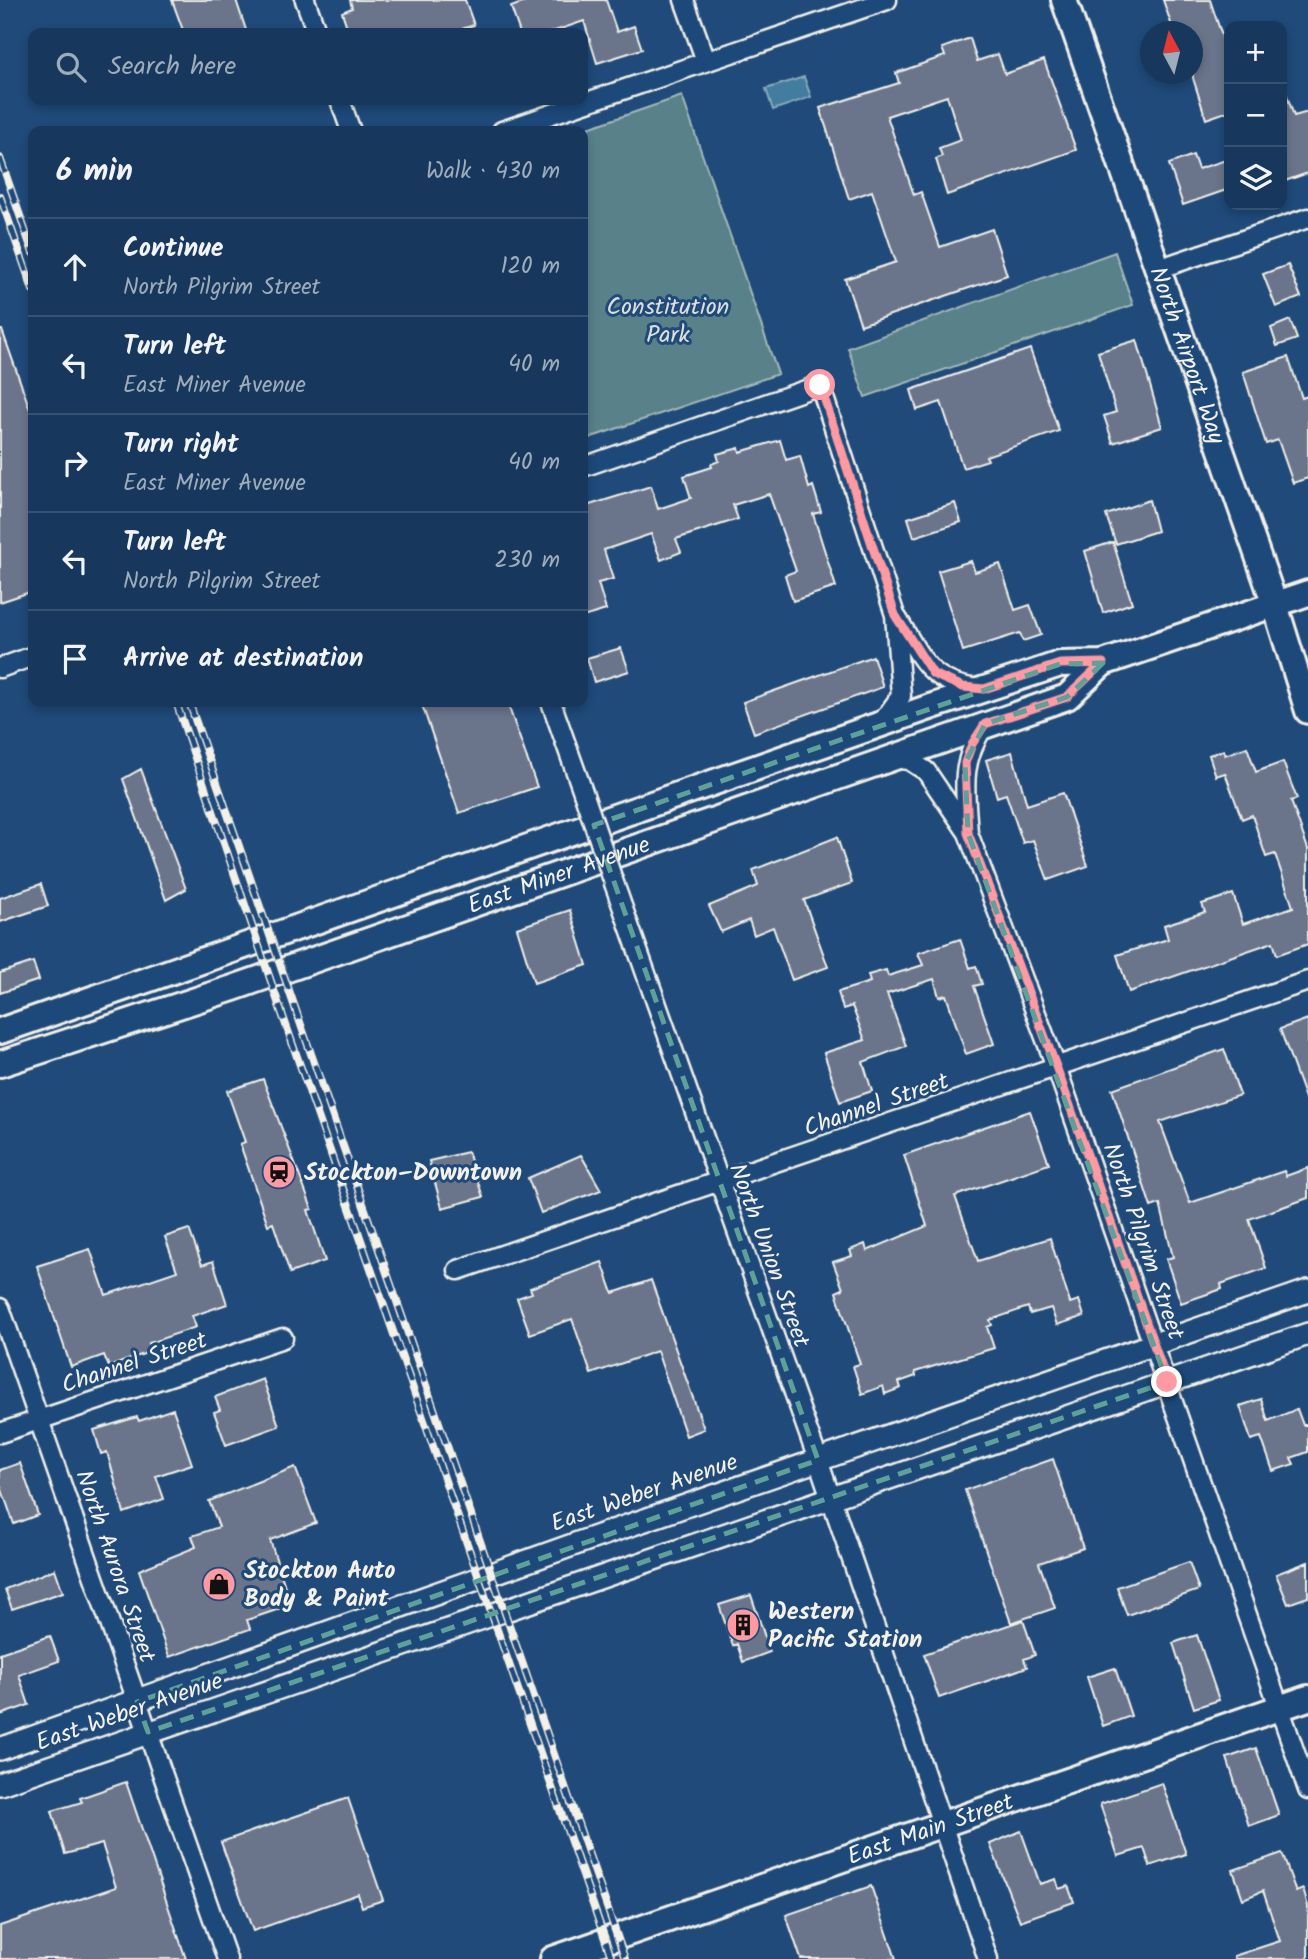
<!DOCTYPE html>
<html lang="en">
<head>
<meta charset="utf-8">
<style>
  body { margin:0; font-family:Kalam,sans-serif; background:#244365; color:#f1f3f6 }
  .controls { position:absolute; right:21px; top:21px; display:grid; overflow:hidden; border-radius:14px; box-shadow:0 4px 10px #0003 }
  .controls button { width:63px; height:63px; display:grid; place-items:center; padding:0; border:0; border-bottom:2px solid #365272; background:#17385c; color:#f1f3f6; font:35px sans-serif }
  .compass { position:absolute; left:1140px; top:21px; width:63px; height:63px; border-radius:50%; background:#17385c; box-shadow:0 4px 10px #0003; rotate:353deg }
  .stop { position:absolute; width:21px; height:21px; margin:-16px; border:5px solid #ff9aa2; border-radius:50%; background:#fff }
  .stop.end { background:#ff9aa2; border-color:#fff; box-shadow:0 2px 7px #0008 }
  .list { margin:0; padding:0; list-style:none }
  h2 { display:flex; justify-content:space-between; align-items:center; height:91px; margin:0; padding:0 28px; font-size:30px }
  h2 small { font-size:23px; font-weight:400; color:#9eacbb }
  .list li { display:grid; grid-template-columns:46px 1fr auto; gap:21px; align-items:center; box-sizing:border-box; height:98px; padding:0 28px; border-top:2px solid #365272 }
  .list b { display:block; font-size:26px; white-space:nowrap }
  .list p { margin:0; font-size:23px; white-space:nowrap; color:#9eacbb }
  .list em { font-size:23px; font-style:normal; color:#9eacbb }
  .icon { flex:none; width:38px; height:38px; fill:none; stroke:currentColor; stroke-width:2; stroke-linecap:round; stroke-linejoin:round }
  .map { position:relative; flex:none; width:1308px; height:1959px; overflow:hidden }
  .search { position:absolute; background:#17385c; box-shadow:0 4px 10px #0003; left:28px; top:28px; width:560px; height:77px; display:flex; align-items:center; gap:18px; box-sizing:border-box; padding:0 24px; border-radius:14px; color:#9eacbb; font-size:26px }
  .panel { position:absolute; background:#17385c; box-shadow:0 4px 10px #0003; left:28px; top:126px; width:560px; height:581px; border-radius:14px }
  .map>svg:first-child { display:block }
  .green { fill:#588189; stroke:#a6b9b8; stroke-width:2 }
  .water { fill:#437b9f; stroke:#8aaabc; stroke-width:2 }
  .building { fill:#6b748c; stroke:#f4f1e8; stroke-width:2 }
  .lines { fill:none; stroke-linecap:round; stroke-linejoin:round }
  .minor-casing { stroke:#f4f1e8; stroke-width:23 }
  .tertiary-casing { stroke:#f4f1e8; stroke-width:26 }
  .secondary-casing { stroke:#f4f1e8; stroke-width:30 }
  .minor { stroke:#1f4a7a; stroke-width:18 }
  .tertiary { stroke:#1f4a7a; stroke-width:21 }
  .secondary { stroke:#1f4a7a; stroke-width:24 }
  .rail-casing { stroke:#f4f1e8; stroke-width:8 }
  .rail { stroke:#1f4a7a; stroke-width:5; stroke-dasharray:16; stroke-linecap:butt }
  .minor-bridge-casing { stroke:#f4f1e8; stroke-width:23; stroke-linecap:butt }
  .minor-bridge { stroke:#1f4a7a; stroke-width:18 }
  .route { stroke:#ff9aa2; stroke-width:9 }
  .marked { fill:none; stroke:#5fa199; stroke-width:5; stroke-dasharray:14 9; stroke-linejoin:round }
  .labels { text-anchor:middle; stroke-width:6; stroke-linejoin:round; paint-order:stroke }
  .park-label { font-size:24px; fill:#dde0da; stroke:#1f4a7a }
  .street-label { font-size:24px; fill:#f4f1e8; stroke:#1f4a7a }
  .poi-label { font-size:24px; font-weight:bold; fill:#f4f1e8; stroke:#1f4a7a; text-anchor:start }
</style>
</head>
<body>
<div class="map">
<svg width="1308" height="1959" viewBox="0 0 1308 1959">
  <rect width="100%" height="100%" fill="#1f4a7a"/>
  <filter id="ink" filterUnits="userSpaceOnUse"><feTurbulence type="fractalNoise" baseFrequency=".0143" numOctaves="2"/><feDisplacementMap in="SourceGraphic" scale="14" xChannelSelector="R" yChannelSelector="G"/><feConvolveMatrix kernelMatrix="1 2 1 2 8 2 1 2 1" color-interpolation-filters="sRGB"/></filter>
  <g filter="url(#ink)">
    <path class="green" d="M 682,96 L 778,374 L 583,440 L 583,131 L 579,131 Z
      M 1115,252 L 1133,305 L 865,397 L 848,348 Z"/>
    <path class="water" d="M 804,77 L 811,97 L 773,110 L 766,89 Z"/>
    <path class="building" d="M 172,0 L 236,0 L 247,33 L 184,33 Z
      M 350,0 L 465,0 L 474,25 L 462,29 L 463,33 L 349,33 L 342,12 L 352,8 Z
      M 530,0 L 606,0 L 617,32 L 634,26 L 642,49 L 597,63 L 584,21 L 549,33 L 520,33 L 511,7 Z
      M 1163,0 L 1210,0 L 1229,57 L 1229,111 L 1206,119 L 1193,78 L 1193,32 L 1174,32 Z
      M 970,38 L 977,61 L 998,54 L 1005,74 L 1044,60 L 1076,150 L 947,195 L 936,159 L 942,156 L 939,148 L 961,140 L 947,96 L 887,116 L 914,195 L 921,192 L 940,247 L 992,229 L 1007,275 L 861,325 L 845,279 L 896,262 L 872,191 L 849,199 L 820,108 L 899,83 L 896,73 L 945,56 L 942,48 Z
      M 1284,87 L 1294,116 L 1308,112 L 1308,173 L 1282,182 L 1282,88 Z
      M 1193,155 L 1198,169 L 1229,159 L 1229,189 L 1183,205 L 1169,164 Z
      M 1288,265 L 1301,297 L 1276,307 L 1263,274 Z
      M 1290,320 L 1297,339 L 1277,346 L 1271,328 Z
      M 0,330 L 2,330 L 33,418 L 33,591 L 0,602 Z
      M 1137,340 L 1162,427 L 1113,443 L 1104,416 L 1116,412 L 1098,352 Z
      M 1030,349 L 1059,431 L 986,456 L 988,460 L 963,468 L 941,402 L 917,410 L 911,390 Z
      M 1288,357 L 1302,398 L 1308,396 L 1308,478 L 1293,483 L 1278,440 L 1266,444 L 1243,372 Z
      M 780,440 L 786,460 L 800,456 L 809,488 L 813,486 L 821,512 L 813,514 L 836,587 L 793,601 L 785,575 L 796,571 L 769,494 L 733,505 L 738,519 L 676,539 L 681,552 L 661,560 L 651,534 L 604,550 L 613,579 L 598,583 L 606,610 L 583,617 L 583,507 L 651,486 L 658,509 L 691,498 L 684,476 L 712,467 L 711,464 L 719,461 L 717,454 L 739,448 L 740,452 Z
      M 1149,500 L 1157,531 L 1116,544 L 1106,515 Z
      M 955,503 L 961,522 L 914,537 L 908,518 Z
      M 1113,542 L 1132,603 L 1103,613 L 1085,551 Z
      M 971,561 L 975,572 L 1000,564 L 1015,610 L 1030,605 L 1041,635 L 1023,641 L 1020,633 L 963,651 L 938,571 Z
      M 621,648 L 629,671 L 594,682 L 587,658 Z
      M 873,656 L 883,687 L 754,733 L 743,702 Z
      M 421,702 L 507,702 L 537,787 L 459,813 Z
      M 1247,747 L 1256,772 L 1283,762 L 1297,799 L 1291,801 L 1308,849 L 1308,944 L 1277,955 L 1273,942 L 1129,992 L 1117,955 L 1168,939 L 1164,925 L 1205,912 L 1202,904 L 1233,894 L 1243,924 L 1293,907 L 1275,854 L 1266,857 L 1252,815 L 1242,819 L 1225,773 L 1216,776 L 1209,755 L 1224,750 L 1225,755 Z
      M 1012,752 L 1027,805 L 1063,793 L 1088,866 L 1048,880 L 1033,840 L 1023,843 L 1006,794 L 997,797 L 986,760 Z
      M 141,769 L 186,889 L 166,900 L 123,779 Z
      M 837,837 L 852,883 L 804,900 L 828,967 L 792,980 L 773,927 L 754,935 L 749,920 L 721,932 L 709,906 L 758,886 L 753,870 Z
      M 41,884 L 48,906 L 0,922 L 0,898 Z
      M 570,910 L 587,965 L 534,983 L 517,928 Z
      M 960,939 L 970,968 L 976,966 L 982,984 L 974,986 L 994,1044 L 966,1054 L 946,995 L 939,997 L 934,979 L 887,994 L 906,1046 L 863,1062 L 872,1091 L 840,1102 L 824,1053 L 865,1040 L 852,1006 L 843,1009 L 838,992 L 870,982 L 868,975 L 886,970 L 888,976 L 923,965 L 918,953 Z
      M 33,962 L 39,980 L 0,993 L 0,973 Z
      M 1308,1019 L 1308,1101 L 1306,1101 L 1280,1029 Z
      M 1224,1049 L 1240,1095 L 1160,1122 L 1190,1203 L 1284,1171 L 1286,1176 L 1308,1168 L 1308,1198 L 1249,1219 L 1266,1268 L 1221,1284 L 1222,1289 L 1181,1303 L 1166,1259 L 1173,1257 L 1160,1204 L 1151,1207 L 1112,1089 Z
      M 263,1079 L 312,1209 L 308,1210 L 325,1261 L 290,1273 L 273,1223 L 268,1225 L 240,1144 L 245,1142 L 227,1091 Z
      M 1030,1111 L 1049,1164 L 955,1196 L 978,1261 L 1050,1238 L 1070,1303 L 1079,1300 L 1084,1316 L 1057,1325 L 1051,1308 L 1030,1314 L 1028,1307 L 990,1320 L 992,1325 L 987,1327 L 994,1348 L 915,1372 L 916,1376 L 899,1382 L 901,1388 L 885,1394 L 883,1386 L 862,1394 L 853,1366 L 860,1364 L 836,1292 L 843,1289 L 833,1262 L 852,1256 L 850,1250 L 865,1244 L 867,1251 L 927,1226 L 904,1155 Z
      M 468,1152 L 483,1197 L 442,1208 L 429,1161 Z
      M 581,1155 L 601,1190 L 541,1213 L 528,1178 Z
      M 189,1229 L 202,1265 L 213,1261 L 227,1304 L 192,1316 L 196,1327 L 149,1343 L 152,1351 L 109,1367 L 104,1355 L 71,1367 L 37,1266 L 90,1249 L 106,1295 L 177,1271 L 165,1237 Z
      M 602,1262 L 613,1293 L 651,1280 L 704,1429 L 686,1436 L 657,1351 L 591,1374 L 572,1319 L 530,1334 L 517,1298 L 532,1293 L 530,1288 Z
      M 263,1379 L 279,1426 L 226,1445 L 214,1412 L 220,1410 L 215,1397 Z
      M 1261,1399 L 1268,1421 L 1297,1409 L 1303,1425 L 1308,1425 L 1308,1452 L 1291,1458 L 1294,1464 L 1273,1471 L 1261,1437 L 1251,1440 L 1240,1406 Z
      M 173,1409 L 192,1464 L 156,1476 L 164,1499 L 124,1513 L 107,1452 L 101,1454 L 94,1430 L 137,1417 L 139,1421 Z
      M 1053,1459 L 1083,1548 L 1039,1563 L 1055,1608 L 1011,1623 L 965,1490 Z
      M 20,1463 L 38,1515 L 14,1524 L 0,1484 L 0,1470 Z
      M 295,1467 L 316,1523 L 270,1540 L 291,1605 L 247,1620 L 250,1629 L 169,1657 L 139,1570 L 196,1547 L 192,1536 L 219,1527 L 209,1501 Z
      M 1189,1562 L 1199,1590 L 1127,1615 L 1117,1587 Z
      M 1308,1562 L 1308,1597 L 1288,1604 L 1276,1574 Z
      M 55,1569 L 63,1592 L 12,1609 L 5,1589 Z
      M 751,1595 L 770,1652 L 743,1662 L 737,1644 L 733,1646 L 719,1605 Z
      M 1023,1620 L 1035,1655 L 1024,1659 L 1027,1667 L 939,1698 L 924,1654 Z
      M 1197,1635 L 1219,1700 L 1194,1708 L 1173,1643 Z
      M 50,1636 L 59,1661 L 19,1675 L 29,1705 L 0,1715 L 0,1653 Z
      M 1115,1668 L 1131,1716 L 1103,1726 L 1087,1677 Z
      M 1256,1748 L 1279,1815 L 1249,1826 L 1227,1758 Z
      M 126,1782 L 186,1959 L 0,1959 L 0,1926 L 116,1887 L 102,1844 L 65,1854 L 52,1811 L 82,1802 L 80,1798 Z
      M 1162,1783 L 1186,1854 L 1150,1866 L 1144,1848 L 1118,1856 L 1100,1804 Z
      M 348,1798 L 383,1900 L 362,1907 L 358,1894 L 253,1931 L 221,1842 Z
      M 1021,1831 L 1040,1884 L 1056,1879 L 1059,1889 L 1068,1886 L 1074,1902 L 1020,1921 L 990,1844 Z
      M 1282,1853 L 1296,1892 L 1303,1889 L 1308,1906 L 1308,1959 L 1234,1959 L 1234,1956 L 1280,1941 L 1263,1891 L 1243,1899 L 1233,1870 Z
      M 871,1886 L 896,1959 L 801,1959 L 786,1915 Z"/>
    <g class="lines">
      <defs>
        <path id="minor" d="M 305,0 L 317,33
          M 684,0 L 706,61
          M 340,100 L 351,131
          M 502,131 L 887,0
          M 1158,269 L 1308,218
          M 583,467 L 820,385 L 895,615 L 901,696 L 880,725
          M 897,618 C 921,656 928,684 979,689
          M 0,668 L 33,656
          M 551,702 L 583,792
          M 894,758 L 909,760 L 926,771 L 968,833 L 1057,1069 L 1308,1790
          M 968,833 C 965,788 959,764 985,724
          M 615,886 L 818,1460 L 988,1959
          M 458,1270 L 1308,981
          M 0,1308 L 227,1959
          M 0,1433 L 283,1338"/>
        <path id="tertiary" d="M 0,1749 L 581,1542 L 1308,1291
          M 0,1784 L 1308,1334"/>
        <g id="secondary">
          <path id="s1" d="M 1064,0 L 1275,605 L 1308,711"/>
          <path d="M 0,1031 L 933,706 L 1060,664 L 1103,663 L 1308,593"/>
          <path id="s2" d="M 0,1064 L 233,988 L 1067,697 L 1103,663"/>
          <path id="s3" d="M 553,1959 L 1308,1698"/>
        </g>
      </defs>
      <use href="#minor" class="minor-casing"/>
      <use href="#tertiary" class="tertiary-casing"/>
      <use href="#secondary" class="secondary-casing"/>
      <use href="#minor" class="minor"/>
      <use href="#tertiary" class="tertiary"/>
      <use href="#secondary" class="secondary"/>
      <defs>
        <path id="rail" d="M 0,158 L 33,253
          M 0,196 L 33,290
          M 176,702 L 279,1005 L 612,1959
          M 189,702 L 625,1959"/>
      </defs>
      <use href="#rail" class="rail-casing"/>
      <use href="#rail" class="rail"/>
      <defs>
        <path id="minor-bridge" d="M 583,792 L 615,886"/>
      </defs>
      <use href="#minor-bridge" class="minor-bridge-casing"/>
      <use href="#minor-bridge" class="minor-bridge"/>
    </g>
  </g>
  <g class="lines" filter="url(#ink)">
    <path class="route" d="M 820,385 L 895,615 L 933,674 L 963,687 L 984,689 L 1060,664 L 1103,663 L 1067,697 L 985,724 L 972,744 L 965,763 L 968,833 L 1057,1069 L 1167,1382"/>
  </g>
  <path class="marked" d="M 1103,663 L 1067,697 L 985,724 L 965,763 L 968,833 L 1167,1382 L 148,1732 L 137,1702 L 818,1460 L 594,825 L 1060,664 Z"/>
  <defs>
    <symbol id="station-disc" viewBox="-11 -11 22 22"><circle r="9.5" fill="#ff9aa2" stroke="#1f4a7a"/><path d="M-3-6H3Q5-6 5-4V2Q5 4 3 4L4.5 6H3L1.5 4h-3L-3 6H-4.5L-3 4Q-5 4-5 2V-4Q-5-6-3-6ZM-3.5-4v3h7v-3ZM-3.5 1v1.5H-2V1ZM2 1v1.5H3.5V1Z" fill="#111"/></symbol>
    <symbol id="shop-disc" viewBox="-11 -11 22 22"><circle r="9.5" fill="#ff9aa2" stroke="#1f4a7a"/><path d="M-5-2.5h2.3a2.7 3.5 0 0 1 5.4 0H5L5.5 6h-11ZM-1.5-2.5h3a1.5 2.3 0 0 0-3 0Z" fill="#111"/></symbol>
    <symbol id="building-disc" viewBox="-11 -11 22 22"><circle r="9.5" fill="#ff9aa2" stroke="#1f4a7a"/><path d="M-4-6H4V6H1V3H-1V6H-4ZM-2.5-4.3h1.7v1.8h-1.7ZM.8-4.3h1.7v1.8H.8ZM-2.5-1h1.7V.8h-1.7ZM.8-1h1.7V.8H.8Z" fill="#111"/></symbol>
  </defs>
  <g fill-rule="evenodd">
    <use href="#station-disc" x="260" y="1153" width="38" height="38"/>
    <use href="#shop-disc" x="200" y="1565" width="38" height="38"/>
    <use href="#building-disc" x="724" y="1606" width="38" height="38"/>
  </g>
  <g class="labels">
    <g class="park-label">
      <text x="668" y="314">Constitution<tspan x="668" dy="28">Park</tspan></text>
    </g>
    <g class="street-label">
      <text dy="8" stroke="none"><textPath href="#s1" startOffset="376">North Airport Way</textPath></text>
      <text dy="8" stroke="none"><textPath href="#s2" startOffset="590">East Miner Avenue</textPath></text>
      <text transform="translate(876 1104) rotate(-19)" y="8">Channel Street</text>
      <text transform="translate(1144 1241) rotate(71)" y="8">North Pilgrim Street</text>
      <text transform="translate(770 1255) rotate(70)" y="8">North Union Street</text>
      <text transform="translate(134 1362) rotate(-18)" y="8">Channel Street</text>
      <text transform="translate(644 1492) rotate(-19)" y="8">East Weber Avenue</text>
      <text transform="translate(116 1566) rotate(71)" y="8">North Aurora Street</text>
      <text transform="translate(129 1711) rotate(-19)" y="8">East Weber Avenue</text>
      <text dy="8" stroke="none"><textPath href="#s3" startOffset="399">East Main Street</textPath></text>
    </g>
    <g class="poi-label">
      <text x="304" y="1180">Stockton–Downtown</text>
      <text x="244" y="1578">Stockton Auto<tspan x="244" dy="28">Body &amp; Paint</tspan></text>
      <text x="768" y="1619">Western<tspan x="768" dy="28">Pacific Station</tspan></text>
    </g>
  </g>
</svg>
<div class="controls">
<button>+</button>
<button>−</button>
<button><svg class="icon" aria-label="layers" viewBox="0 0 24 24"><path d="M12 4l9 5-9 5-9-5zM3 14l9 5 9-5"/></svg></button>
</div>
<svg class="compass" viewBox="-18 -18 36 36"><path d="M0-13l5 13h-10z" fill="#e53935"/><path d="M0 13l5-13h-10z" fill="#9eacbb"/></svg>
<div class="stop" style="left:820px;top:385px"></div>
<div class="stop end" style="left:1167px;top:1382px"></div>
<div class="search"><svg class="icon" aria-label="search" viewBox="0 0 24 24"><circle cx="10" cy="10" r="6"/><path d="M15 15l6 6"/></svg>Search here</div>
<section class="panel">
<h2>6 min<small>Walk · 430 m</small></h2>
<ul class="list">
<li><svg class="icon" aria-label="ahead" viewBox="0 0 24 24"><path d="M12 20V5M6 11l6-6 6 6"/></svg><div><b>Continue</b><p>North Pilgrim Street</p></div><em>120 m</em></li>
<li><svg class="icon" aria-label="left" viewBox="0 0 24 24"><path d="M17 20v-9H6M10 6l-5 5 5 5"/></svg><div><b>Turn left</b><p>East Miner Avenue</p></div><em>40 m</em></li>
<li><svg class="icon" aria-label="right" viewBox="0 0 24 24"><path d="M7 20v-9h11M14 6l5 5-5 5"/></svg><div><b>Turn right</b><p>East Miner Avenue</p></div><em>40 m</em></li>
<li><svg class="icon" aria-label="left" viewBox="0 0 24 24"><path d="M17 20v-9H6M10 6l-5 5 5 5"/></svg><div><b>Turn left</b><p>North Pilgrim Street</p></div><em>230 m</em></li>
<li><svg class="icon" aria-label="arrive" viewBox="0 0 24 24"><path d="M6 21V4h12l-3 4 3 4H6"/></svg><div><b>Arrive at destination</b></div></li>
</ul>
</section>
</div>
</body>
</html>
